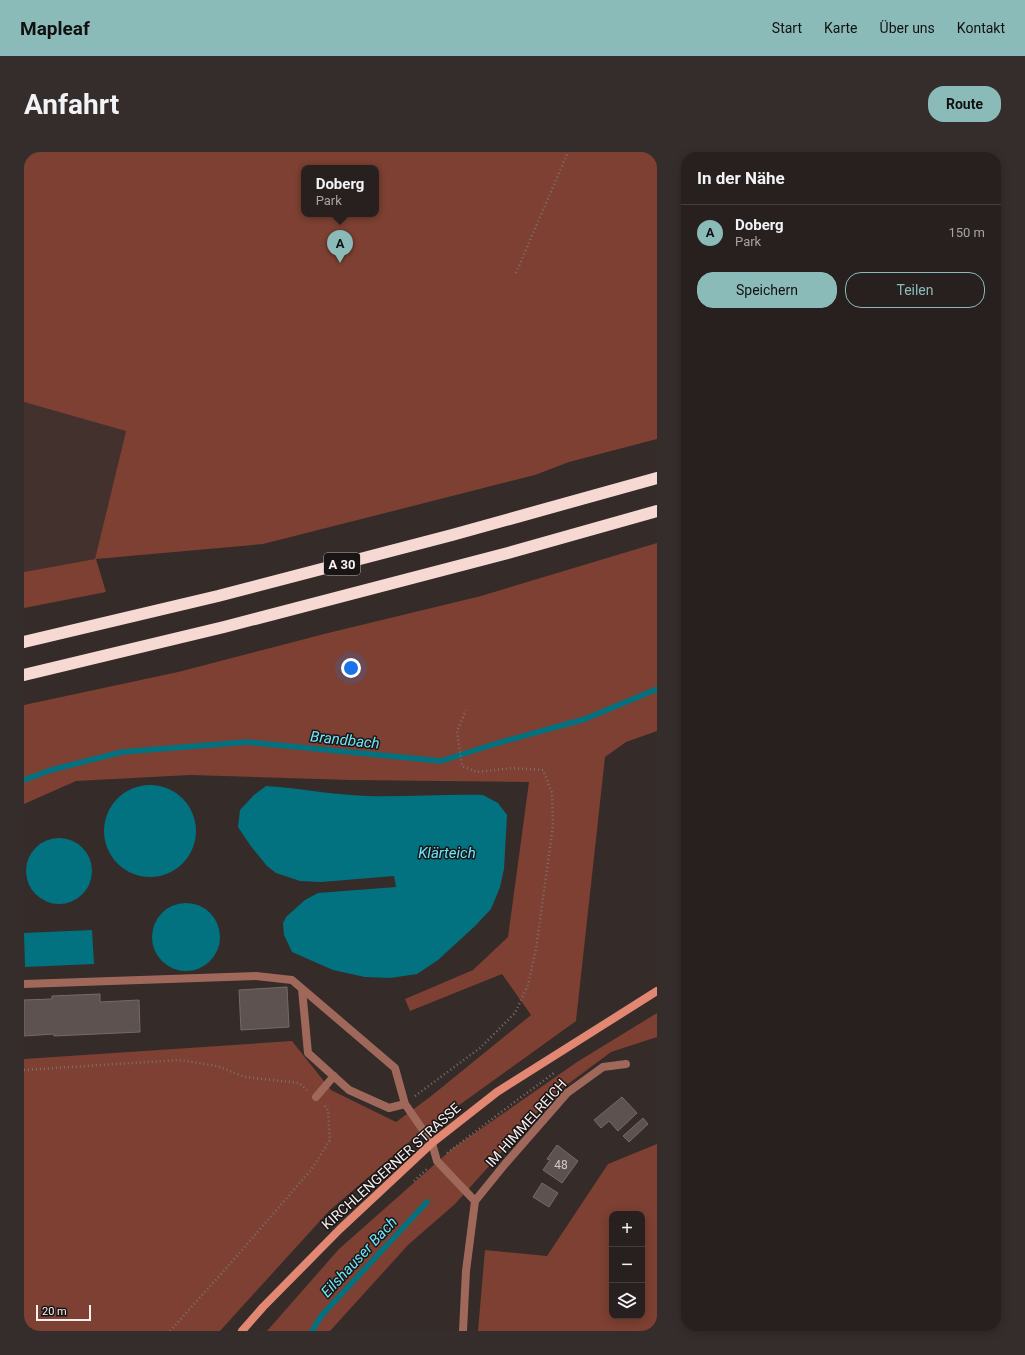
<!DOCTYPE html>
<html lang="de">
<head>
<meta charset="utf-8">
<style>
  body { margin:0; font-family:Roboto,sans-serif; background:#342d2c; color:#f1f3f6 }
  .controls { position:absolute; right:12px; bottom:12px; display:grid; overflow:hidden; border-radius:8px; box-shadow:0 2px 10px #0003 }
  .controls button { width:36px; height:36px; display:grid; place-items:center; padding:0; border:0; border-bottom:1px solid #443e3d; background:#28201f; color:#f1f3f6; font:20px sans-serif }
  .scale { position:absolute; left:12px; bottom:10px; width:55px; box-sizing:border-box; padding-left:4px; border:2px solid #f8f1f0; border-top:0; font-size:11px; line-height:14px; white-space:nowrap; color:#f8f1f0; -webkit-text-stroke:3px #191514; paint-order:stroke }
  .you { position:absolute; left:327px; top:516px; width:14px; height:14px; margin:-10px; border:3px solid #fff; border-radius:50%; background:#1a73e8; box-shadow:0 0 0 6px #1a73e833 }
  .badge { display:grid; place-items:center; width:26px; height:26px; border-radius:50%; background:#8bbbb9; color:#111; font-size:13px; font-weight:700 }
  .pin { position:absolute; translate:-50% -33px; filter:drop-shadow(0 1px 2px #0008) }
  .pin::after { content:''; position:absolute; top:21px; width:14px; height:12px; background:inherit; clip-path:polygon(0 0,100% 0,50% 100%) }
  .popup { position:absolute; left:277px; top:13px; width:78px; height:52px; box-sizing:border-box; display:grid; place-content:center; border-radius:8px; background:#28201f; filter:drop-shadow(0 1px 3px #0005); font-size:13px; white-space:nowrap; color:#a5a3a4 }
  .popup b { font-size:15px; color:#f1f3f6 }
  .popup::after { content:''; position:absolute; left:50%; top:100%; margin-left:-8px; border:8px solid transparent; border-top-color:#28201f }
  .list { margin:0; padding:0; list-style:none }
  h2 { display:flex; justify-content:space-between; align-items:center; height:52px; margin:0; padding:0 16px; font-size:17px }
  h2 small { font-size:13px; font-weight:400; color:#a5a3a4 }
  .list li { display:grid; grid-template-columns:26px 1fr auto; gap:12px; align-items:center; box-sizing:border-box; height:56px; padding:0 16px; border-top:1px solid #443e3d }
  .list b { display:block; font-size:15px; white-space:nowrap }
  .list p { margin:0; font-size:13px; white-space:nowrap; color:#a5a3a4 }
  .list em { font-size:13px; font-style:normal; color:#a5a3a4 }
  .actions { display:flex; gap:8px; padding:12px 16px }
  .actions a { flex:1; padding:9px 0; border:1px solid #8bbbb9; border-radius:16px; text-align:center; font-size:14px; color:#8bbbb9 }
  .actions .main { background:#8bbbb9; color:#111 }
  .icon { flex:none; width:22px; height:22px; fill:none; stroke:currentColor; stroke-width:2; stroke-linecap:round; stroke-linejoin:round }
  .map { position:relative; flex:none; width:633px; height:1179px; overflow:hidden; border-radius:16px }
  header { display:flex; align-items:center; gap:24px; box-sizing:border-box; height:56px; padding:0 20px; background:#8bbbb9; color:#111 }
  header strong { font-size:19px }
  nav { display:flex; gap:22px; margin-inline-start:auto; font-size:14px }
  .intro { display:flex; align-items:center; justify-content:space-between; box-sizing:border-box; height:96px; padding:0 24px }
  h1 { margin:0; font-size:28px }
  .button { padding:10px 18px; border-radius:16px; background:#8bbbb9; color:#111; font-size:14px; font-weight:700 }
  main { display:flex; gap:24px; padding:0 24px }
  aside { flex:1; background:#28201f; border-radius:16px; box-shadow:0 2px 10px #0003 }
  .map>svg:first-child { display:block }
  .built { fill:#42312d }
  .green { fill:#7d4032; fill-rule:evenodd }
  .water { fill:#027281 }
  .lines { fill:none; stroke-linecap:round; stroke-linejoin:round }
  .stream { stroke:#027281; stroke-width:5.5 }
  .building { fill:#5d524f; stroke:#766a67 }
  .path { stroke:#7a716f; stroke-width:2.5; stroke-dasharray:1 3; stroke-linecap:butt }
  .lane { stroke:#a0685a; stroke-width:8 }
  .street { stroke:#a0685a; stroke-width:8 }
  .secondary { stroke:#e18772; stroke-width:8 }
  .highway { stroke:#f6d9d2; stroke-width:12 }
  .labels { text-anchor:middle; stroke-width:3; stroke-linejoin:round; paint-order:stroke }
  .number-label { font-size:12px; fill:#d1c9c8 }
  .shield { fill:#191514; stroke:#b5afae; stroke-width:1 }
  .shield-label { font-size:13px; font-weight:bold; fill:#f8f1f0 }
  .street-label { font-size:14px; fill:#f8f1f0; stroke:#191514 }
  .water-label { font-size:15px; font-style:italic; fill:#6de6fb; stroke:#191514 }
</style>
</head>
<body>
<header>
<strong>Mapleaf</strong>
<nav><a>Start</a><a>Karte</a><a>Über uns</a><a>Kontakt</a></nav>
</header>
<div class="intro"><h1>Anfahrt</h1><a class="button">Route</a></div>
<main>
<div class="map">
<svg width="633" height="1179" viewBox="0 0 633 1179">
  <rect width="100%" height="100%" fill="#352b29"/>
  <path class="built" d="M 0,250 L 102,278 L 71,407 L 0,420 Z"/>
  <path class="green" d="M 0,0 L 633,0 L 633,287 L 545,310 L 511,323 L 239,392 L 72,407 L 82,440 L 0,456 L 0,420 L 71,407 L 102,279 L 0,250 ZM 280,16 L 352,16 L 352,62 L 280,62 Z
    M 633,391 L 633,579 L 602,590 L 581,605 L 552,869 L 391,985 L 305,1059 L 196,1179 L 0,1179 L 0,907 L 268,889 L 307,938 L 372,970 L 406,945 L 507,863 L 478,822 L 386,859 L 381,847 L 449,818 L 484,785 L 505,630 L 327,628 L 166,623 L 52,629 L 0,652 L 0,553 L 154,520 L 304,481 L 457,444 Z
    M 633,861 L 633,885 L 587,900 L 528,944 L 431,1052 L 384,1093 L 306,1179 L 243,1179 L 315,1097 L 428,997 L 553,910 Z
    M 633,992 L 633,1179 L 454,1179 L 461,1098 L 523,1104 L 584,1012 ZM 588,1062 L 618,1062 L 618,1164 L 588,1164 Z"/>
  <path class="water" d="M80 679a46 46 0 1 1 92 0a46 46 0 1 1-92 0Z
    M 242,634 C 276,636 309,643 343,644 C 382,645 420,642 459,643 L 474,651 L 483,663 L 480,717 L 476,735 L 467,757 L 451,774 L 414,808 L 393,822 L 366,826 L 341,825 L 309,818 L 268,800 L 260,783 L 259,771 L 262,765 L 281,748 L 294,741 L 372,735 L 370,724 L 297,730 L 276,729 L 252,721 L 243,714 L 226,693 L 214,675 L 216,658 L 230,643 Z
    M2 719a33 33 0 1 1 66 0a33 33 0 1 1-66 0Z
    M128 785a34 34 0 1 1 68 0a34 34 0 1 1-68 0Z
    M 68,778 L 70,812 L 1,815 L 0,781 Z"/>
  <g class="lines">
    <path class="stream" d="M 0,628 L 27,618 L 98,600 L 223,590 L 417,609 L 474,591 L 561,567 L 633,537
      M 288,1179 L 298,1163 L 403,1050"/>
  </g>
  <path class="building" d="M 263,835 L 265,875 L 217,878 L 215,838 Z
    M 76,842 L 76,850 L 115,848 L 116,880 L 30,884 L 30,882 L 0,884 L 0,848 L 28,847 L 28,844 Z
    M 598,945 L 613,961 L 594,979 L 585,969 L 577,976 L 570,968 Z
    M 619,966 L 624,972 L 605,990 L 599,984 Z
    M 533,993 L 554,1009 L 538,1031 L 519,1018 L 526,1008 L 523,1007 Z
    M 518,1031 L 534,1041 L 525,1055 L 509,1045 Z"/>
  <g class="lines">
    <path class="path" d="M 492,121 L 544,0
      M 0,918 L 155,908 L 193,914 L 221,925 L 275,931 L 283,938
      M 391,944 L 456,896 L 491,861 L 504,833 L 512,797 L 529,674 L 528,641 L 519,618 L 489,616 L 453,620 L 438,614 L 433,579 L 442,558
      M 423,1001 L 488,952 L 530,921
      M 390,1029 L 404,1016
      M 146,1179 L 205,1113 L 287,1018 L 306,988 L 304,958 L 300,953"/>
    <path class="lane" d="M 0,832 L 232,824 L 268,828 L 371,916 L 381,952 L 408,991
      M 278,837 L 284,901 L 325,938 L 365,956 L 381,952
      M 292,945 L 310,924"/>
    <path class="street" d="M 408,991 L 413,1009 L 451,1049 L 442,1119 L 439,1179
      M 451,1049 L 481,1012 L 543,941 L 579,915 L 602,912"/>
    <path class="secondary" d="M 218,1179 L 239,1155 L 316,1077 L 408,991 L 473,940 L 633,839"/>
    <path class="highway" d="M 0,490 L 194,444 L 428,383 L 633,326
      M 0,523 L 200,475 L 484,401 L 633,359"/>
  </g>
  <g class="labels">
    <g class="number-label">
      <text x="537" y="1017">48</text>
    </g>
    <rect class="shield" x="300" y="401" width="36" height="22" rx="3"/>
    <g class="shield-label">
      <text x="318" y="417">A 30</text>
    </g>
    <g class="street-label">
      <text transform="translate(502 971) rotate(-48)" y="5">IM HIMMELREICH</text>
      <text transform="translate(367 1014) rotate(-42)" y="5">KIRCHLENGERNER STRASSE</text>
    </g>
    <g class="water-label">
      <text transform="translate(321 588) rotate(6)" y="5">Brandbach</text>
      <text x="423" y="706">Klärteich</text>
      <text transform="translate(335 1105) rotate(-47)" y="5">Eilshauser Bach</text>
    </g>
  </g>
</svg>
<div class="controls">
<button>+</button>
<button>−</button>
<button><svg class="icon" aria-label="layers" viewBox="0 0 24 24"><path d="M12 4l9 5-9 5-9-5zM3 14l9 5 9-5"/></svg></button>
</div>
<div class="scale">20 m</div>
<div class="you"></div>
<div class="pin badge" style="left:316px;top:111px">A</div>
<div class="popup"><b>Doberg</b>Park</div>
</div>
<aside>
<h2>In der Nähe<small></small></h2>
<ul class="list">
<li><span class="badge">A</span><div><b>Doberg</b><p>Park</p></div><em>150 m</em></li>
</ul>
<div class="actions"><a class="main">Speichern</a><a>Teilen</a></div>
</aside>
</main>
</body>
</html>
